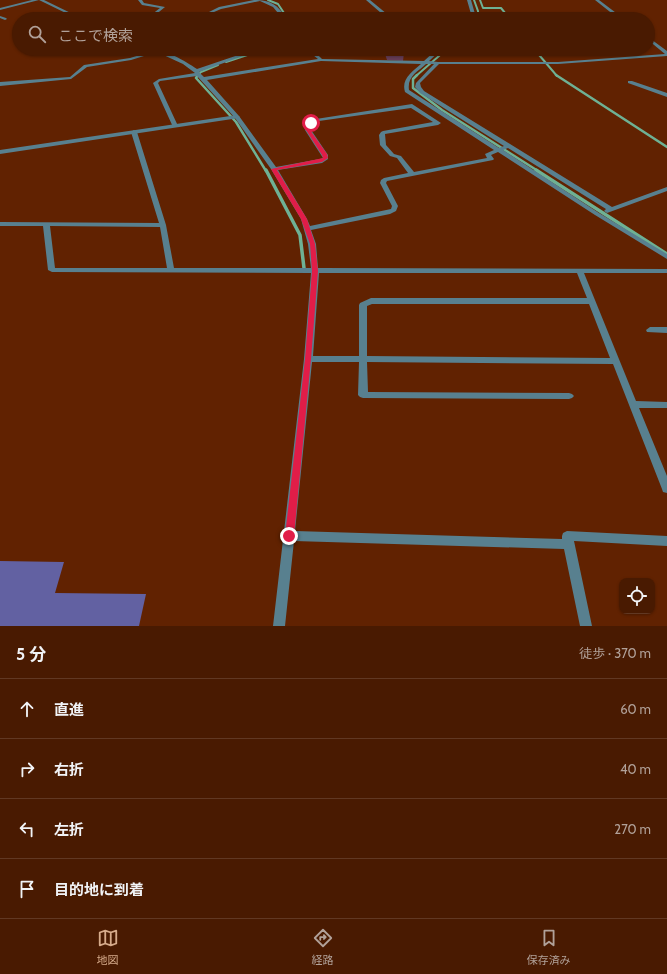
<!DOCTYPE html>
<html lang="ja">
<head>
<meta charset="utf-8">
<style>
  body { margin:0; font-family:Cabin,"Noto Sans JP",sans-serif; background:#532710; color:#f1f3f6 }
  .controls { position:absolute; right:12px; bottom:12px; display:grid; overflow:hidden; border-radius:8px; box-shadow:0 1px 3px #0004 }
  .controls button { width:36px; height:36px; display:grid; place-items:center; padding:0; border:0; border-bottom:1px solid #613823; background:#491a01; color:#f1f3f6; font:20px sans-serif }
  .stop { position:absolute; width:12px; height:12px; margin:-9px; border:3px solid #e11d48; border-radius:50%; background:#fff }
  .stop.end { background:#e11d48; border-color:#fff; box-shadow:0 1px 4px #0008 }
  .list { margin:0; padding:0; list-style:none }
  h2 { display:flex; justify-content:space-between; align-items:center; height:52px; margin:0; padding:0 16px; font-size:17px }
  h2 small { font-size:13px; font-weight:400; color:#b1a199 }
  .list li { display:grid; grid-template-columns:26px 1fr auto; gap:12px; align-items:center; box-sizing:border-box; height:60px; padding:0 16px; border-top:1px solid #613823 }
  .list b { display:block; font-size:15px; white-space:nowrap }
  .list em { font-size:13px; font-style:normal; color:#b1a199 }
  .icon { flex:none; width:22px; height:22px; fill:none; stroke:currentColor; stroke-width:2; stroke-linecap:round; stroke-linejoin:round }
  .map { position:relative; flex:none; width:667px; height:626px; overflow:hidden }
  .search { position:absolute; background:#491a01; box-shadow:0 1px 3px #0004; left:12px; right:12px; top:12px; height:44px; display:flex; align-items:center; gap:10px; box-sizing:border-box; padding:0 14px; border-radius:22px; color:#b1a199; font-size:15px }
  .sheet { height:292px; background:#491a01 }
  nav { display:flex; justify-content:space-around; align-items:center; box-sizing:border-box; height:56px; border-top:1px solid #613823; background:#491a01; font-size:11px; color:#b1a199 }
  nav a { display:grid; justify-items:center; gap:2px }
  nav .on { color:#d6ab8b }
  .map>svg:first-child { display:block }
  .green { fill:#663d56 }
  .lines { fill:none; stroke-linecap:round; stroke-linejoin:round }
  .stream-far2 { stroke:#6eb194; stroke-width:2 }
  .stream-far1 { stroke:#6eb194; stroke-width:2.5 }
  .stream { stroke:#6eb194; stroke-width:3.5 }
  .building { fill:#6261a2 }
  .minor { fill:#58808f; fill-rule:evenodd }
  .tertiary { fill:#58808f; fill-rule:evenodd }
  .route { fill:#e11d48 }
</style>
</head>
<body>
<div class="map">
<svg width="667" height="626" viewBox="0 0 667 626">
  <rect width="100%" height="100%" fill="#612201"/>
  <path class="green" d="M 399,49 L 404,53 L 403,61 L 387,60 L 384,51 Z"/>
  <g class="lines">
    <path class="stream-far2" d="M 268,0 L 278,4 L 288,19
      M 474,0 L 478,11 L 478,19
      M 480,0 L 483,8 L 501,8 L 510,19
      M 534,49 L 557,76
      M 226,62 L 266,49
      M 197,76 L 201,72 L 218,65
      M 416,76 L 447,49"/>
    <path class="stream-far1" d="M 198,75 L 196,78 L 236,122 L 266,171
      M 417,75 L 413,79 L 413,88 L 442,110 L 538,171
      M 556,75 L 667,147"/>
    <path class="stream" d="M 266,170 L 300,235 L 304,268
      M 536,170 L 667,254"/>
  </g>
  <path class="building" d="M 0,561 L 64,562 L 55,593 L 146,594 L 139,626 L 0,626 Z"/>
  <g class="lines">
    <path class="minor" d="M 32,0 L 39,0 L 0,10 L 0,8 Z
      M 39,0 L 44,0 L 83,19 L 78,19 Z
      M 138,0 L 142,0 L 144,3 L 165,7 L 154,16 L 155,19 L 151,19 L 151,15 L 160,8 L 142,5 Z
      M 254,0 C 271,0 278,5 287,19 L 283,19 L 273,7 L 260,1 L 221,9 L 207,15 L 209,19 L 205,19 L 203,15 L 219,7 Z
      M 366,0 L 370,0 L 393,19 L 388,19 Z
      M 467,0 L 471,0 L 475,14 L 474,19 L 470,19 L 471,14 Z
      M 595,0 L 599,0 L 624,19 L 619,19 Z
      M 0,16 L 6,18 L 7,19 L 5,20 L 0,18 Z
      M 648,37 L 667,51 L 667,56 L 558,64 L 439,64 L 420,83 L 421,87 L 424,91 L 612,207 L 667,187 L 667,191 L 607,213 L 604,211 L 606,209 L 508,148 L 503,150 L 599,213 L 667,254 L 667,259 L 595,215 L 498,152 L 491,155 L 494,159 L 493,160 L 387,181 L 386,183 L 398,206 L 396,211 L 390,214 L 311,230 L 316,244 L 318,268 L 667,269 L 667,273 L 584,273 L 636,401 L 667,402 L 667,408 L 639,408 L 667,476 L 667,493 L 663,492 L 662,489 L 613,364 L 367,362 L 368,392 L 569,393 L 572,394 L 574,396 L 572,398 L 569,399 L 363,398 L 360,397 L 358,395 L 359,362 L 312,362 L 295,531 L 562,539 L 562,536 L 563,533 L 567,531 L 667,536 L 667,546 L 574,541 L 592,626 L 580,626 L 564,549 L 294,541 L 285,626 L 273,626 L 304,359 L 311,273 L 52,272 L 48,270 L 43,226 L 0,226 L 0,222 L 159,223 L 131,132 L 134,130 L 137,132 L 166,225 L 174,268 L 311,268 L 308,244 L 301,219 L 271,169 L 235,118 L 197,76 L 160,81 L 158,83 L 178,126 L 173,127 L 153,83 L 159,79 L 195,73 L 183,64 L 157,52 L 131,60 L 87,67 L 71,79 L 0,86 L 0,82 L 70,77 L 84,65 L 130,58 L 153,51 L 151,49 C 165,49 185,61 197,69 L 256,49 L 262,49 L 199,72 L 204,77 L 318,59 L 313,55 L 302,49 C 311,49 316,53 322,59 L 424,61 L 437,49 L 442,49 L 429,61 L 438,62 L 558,62 L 665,54 L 648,40 ZM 321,61 L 421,64 C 412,72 401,79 405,92 L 494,150 L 485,154 L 487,158 L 414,172 L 401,156 L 394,154 L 386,145 L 385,134 L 438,125 L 441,123 L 412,104 L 316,119 L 308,124 L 305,130 L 323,158 L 320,159 L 276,167 L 239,116 L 207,80 ZM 426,64 L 434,64 L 416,83 L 415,87 L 420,93 L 504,146 L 499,148 L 409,90 C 407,77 417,72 426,64 ZM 411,108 L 433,122 L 383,131 L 381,132 L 379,135 L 380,145 L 390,156 L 397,158 L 408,173 L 384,178 L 381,180 L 380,183 L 392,206 L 391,209 L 310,226 L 307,219 L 278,170 L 322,163 L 328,159 L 328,155 L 311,130 L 313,125 L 319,121 ZM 50,226 L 160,227 L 167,268 L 55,268 ZM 319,273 L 577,273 L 587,298 L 371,298 L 360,303 L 359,305 L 359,356 L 313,356 ZM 372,304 L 589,304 L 610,358 L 367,356 L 367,306 Z
      M 628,81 L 632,81 L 667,93 L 667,97 L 628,83 Z
      M 650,327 L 667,327 L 667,333 L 647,332 L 646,330 Z"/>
    <path class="tertiary" d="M 237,115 L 240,117 L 239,118 L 0,154 L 0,150 Z"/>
  </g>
  <path class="route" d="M 310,122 L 314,123 L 310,127 L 310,130 L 327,154 L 328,158 L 322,162 L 277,170 L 307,219 L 315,244 L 318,271 L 311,359 L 294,536 L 292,539 L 289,540 L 286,539 L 285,536 L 305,359 L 312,271 L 310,244 L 301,219 L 271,169 L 323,158 L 322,155 L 306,130 L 306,126 Z"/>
</svg>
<div class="controls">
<button><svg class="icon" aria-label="locate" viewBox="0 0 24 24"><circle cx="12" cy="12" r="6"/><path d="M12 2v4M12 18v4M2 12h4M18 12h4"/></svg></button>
</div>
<div class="stop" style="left:311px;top:123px"></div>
<div class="stop end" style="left:289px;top:536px"></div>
<div class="search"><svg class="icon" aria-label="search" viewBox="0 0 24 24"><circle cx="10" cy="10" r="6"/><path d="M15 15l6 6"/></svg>ここで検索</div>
</div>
<section class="sheet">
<h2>5 分<small>徒歩 · 370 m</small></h2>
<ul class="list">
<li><svg class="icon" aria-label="ahead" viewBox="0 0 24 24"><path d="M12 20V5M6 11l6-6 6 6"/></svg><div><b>直進</b></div><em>60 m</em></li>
<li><svg class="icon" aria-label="right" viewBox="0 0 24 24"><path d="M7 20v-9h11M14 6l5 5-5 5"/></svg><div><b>右折</b></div><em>40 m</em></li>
<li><svg class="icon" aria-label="left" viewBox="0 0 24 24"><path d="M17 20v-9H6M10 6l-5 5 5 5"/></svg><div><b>左折</b></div><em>270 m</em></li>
<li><svg class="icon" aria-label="arrive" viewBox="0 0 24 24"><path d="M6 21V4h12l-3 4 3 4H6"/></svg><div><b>目的地に到着</b></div></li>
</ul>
</section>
<nav>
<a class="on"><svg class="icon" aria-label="map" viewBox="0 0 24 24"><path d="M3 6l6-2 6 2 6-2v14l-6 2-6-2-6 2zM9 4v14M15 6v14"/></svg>地図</a>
<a><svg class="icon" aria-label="directions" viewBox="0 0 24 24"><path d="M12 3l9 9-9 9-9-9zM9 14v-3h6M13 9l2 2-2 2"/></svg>経路</a>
<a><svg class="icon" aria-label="saved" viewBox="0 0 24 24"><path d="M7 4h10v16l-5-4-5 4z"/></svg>保存済み</a>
</nav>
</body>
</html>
